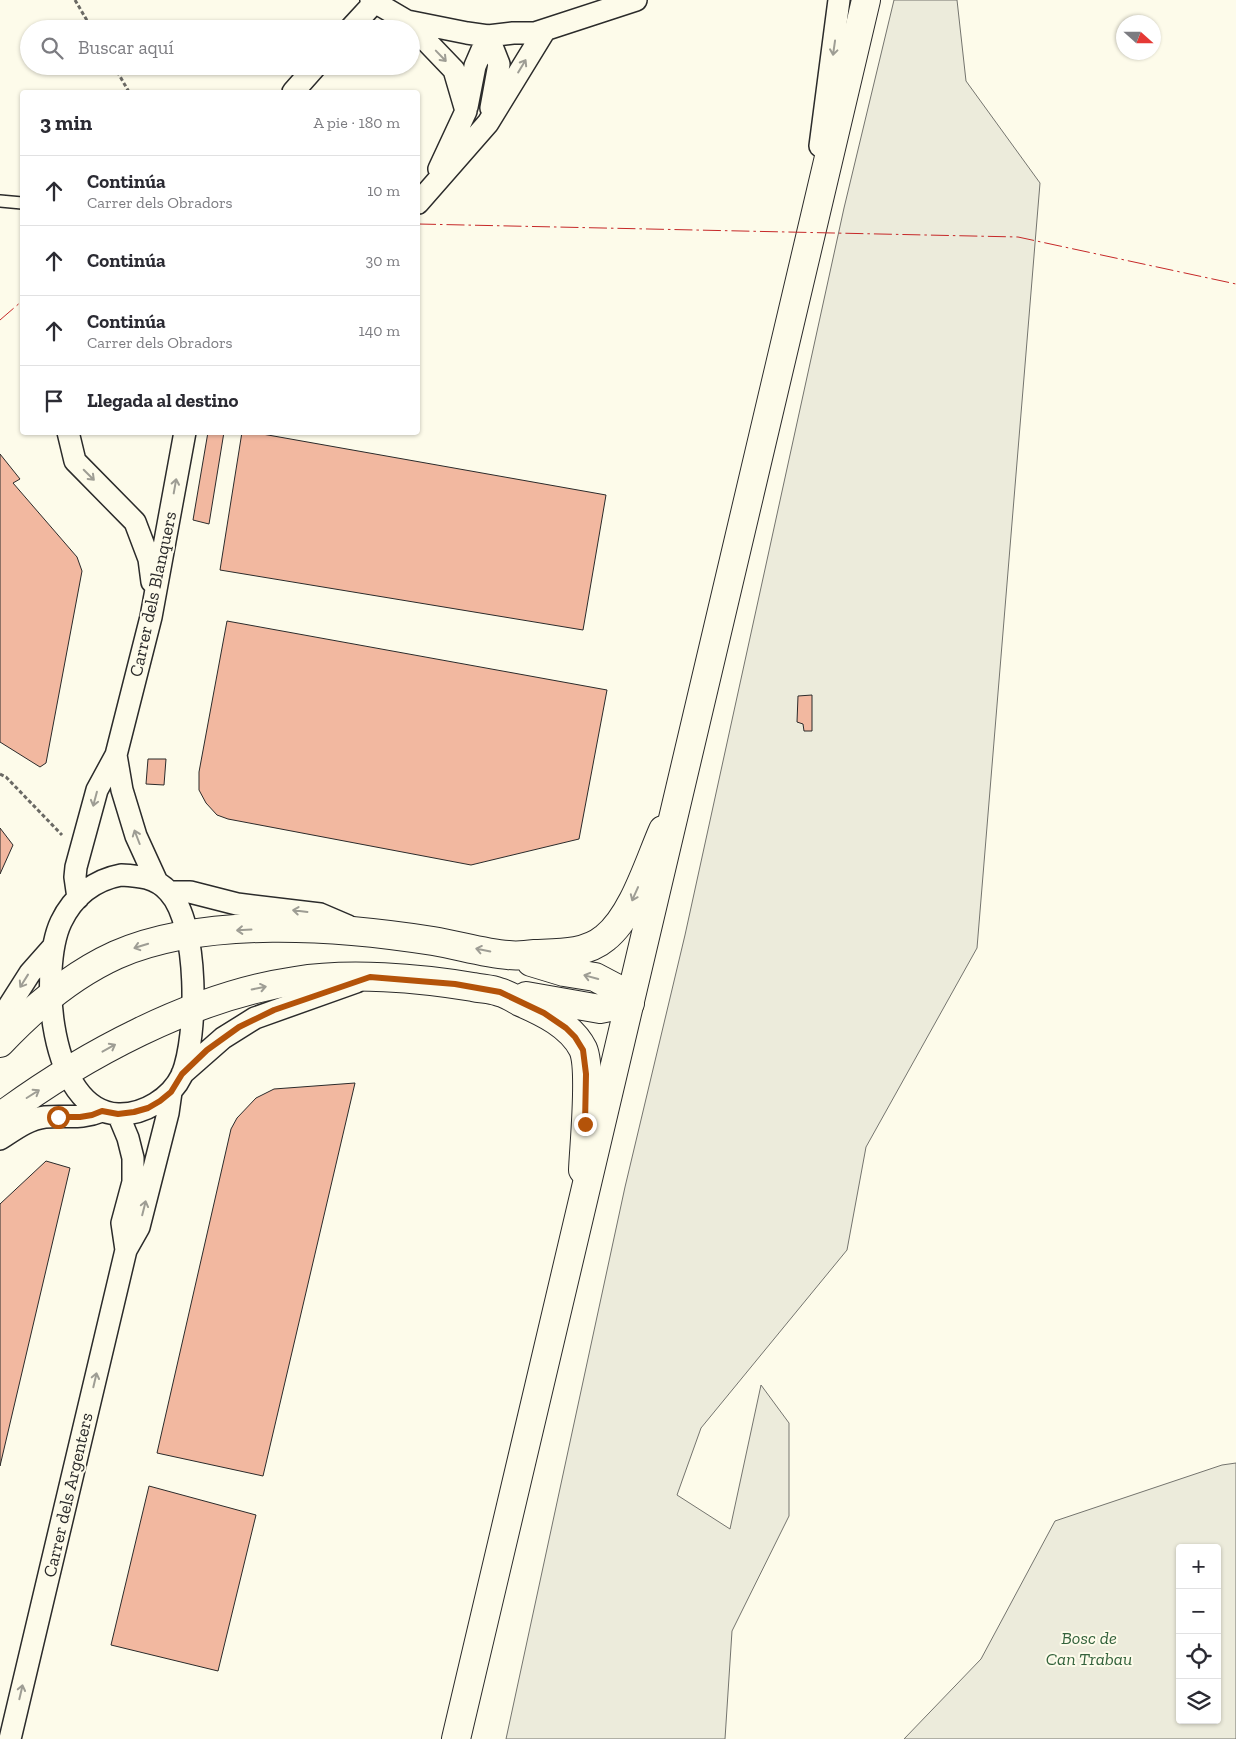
<!DOCTYPE html>
<html lang="es">
<head>
<meta charset="utf-8">
<style>
  body { margin:0; font-family:"Zilla Slab",serif; background:#f2f2f3; color:#2b2b33 }
  .controls { position:absolute; right:15px; bottom:15px; display:grid; overflow:hidden; border-radius:5px; box-shadow:0 1px 4px #0004 }
  .controls button { width:45px; height:45px; display:grid; place-items:center; padding:0; border:0; border-bottom:1px solid #e1e1e2; background:#fff; color:#2b2b33; font:25px sans-serif }
  .compass { position:absolute; left:1116px; top:15px; width:45px; height:45px; border-radius:50%; background:#fff; box-shadow:0 1px 4px #0004; rotate:111deg }
  .stop { position:absolute; width:15px; height:15px; margin:-11px; border:4px solid #b45309; border-radius:50%; background:#fff }
  .stop.end { background:#b45309; border-color:#fff; box-shadow:0 1px 5px #0008 }
  .list { margin:0; padding:0; list-style:none }
  h2 { display:flex; justify-content:space-between; align-items:center; height:65px; margin:0; padding:0 20px; font-size:21px }
  h2 small { font-size:16px; font-weight:400; color:#7c7c81 }
  .list li { display:grid; grid-template-columns:32px 1fr auto; gap:15px; align-items:center; box-sizing:border-box; height:70px; padding:0 20px; border-top:1px solid #e1e1e2 }
  .list b { display:block; font-size:19px; white-space:nowrap }
  .list p { margin:0; font-size:16px; white-space:nowrap; color:#7c7c81 }
  .list em { font-size:16px; font-style:normal; color:#7c7c81 }
  .icon { flex:none; width:28px; height:28px; fill:none; stroke:currentColor; stroke-width:2; stroke-linecap:round; stroke-linejoin:round }
  .map { position:relative; flex:none; width:1236px; height:1739px; overflow:hidden }
  .search { position:absolute; background:#fff; box-shadow:0 1px 4px #0004; left:20px; top:20px; width:400px; height:55px; display:flex; align-items:center; gap:12px; box-sizing:border-box; padding:0 18px; border-radius:28px; color:#7c7c81; font-size:19px }
  .panel { position:absolute; background:#fff; box-shadow:0 1px 4px #0004; left:20px; top:90px; width:400px; height:345px; border-radius:5px }
  .map>svg:first-child { display:block }
  .green { fill:#ecebdb; stroke:#74746e; fill-rule:evenodd }
  .building { fill:#f2b8a0; stroke:#2b2b2b }
  .lines { fill:none; stroke-linecap:round; stroke-linejoin:round }
  .service-casing { stroke:#2b2b2b; stroke-width:14 }
  .minor-casing { stroke:#2b2b2b; stroke-width:24 }
  .tertiary-casing { stroke:#2b2b2b; stroke-width:30 }
  .secondary-casing { stroke:#2b2b2b; stroke-width:30 }
  .path { stroke:#6a6964; stroke-width:3; stroke-dasharray:4 2.5; stroke-linecap:butt }
  .service { stroke:#fdfbea; stroke-width:11 }
  .minor { stroke:#fdfbea; stroke-width:21 }
  .tertiary { stroke:#fdfbea; stroke-width:28 }
  .secondary { stroke:#fdfbea; stroke-width:28 }
  .power { stroke:#c62828; stroke-width:1; stroke-dasharray:18 4 2.5 4; stroke-linecap:butt }
  .oneway { stroke:#9e9d94 }
  .route { stroke:#b45309; stroke-width:6 }
  .labels { text-anchor:middle; stroke-width:4; stroke-linejoin:round; paint-order:stroke }
  .street-label { font-size:18px; fill:#2b2b2b; stroke:#fdfbea }
  .park-label { font-size:18px; font-style:italic; fill:#34623c; stroke:#fdfbea }
</style>
</head>
<body>
<div class="map">
<svg width="1236" height="1739" viewBox="0 0 1236 1739">
  <rect width="100%" height="100%" fill="#fdfbea"/>
  <path class="green" d="M 894,0 L 957,0 L 966,81 L 1040,183 L 977,948 L 866,1147 L 847,1250 L 701,1428 L 677,1495 L 730,1529 L 761,1385 L 789,1423 L 789,1516 L 732,1631 L 725,1739 L 506,1739 L 625,1187 L 685,935 L 844,208 Z
    M 1236,1463 L 1236,1739 L 904,1739 L 981,1659 L 1055,1521 L 1222,1465 ZM 1180,1548 L 1217,1548 L 1217,1720 L 1180,1720 Z"/>
  <path class="building" d="M 208,432 L 224,432 L 209,524 L 193,520 Z
    M 242,432 L 251,432 L 606,495 L 583,630 L 220,570 Z
    M 0,454 L 20,479 L 13,483 L 77,557 L 82,571 L 46,763 L 40,767 L 0,742 Z
    M 227,621 L 607,690 L 579,839 L 471,865 L 228,819 L 217,815 L 206,803 L 199,790 L 199,772 Z
    M 812,695 L 812,731 L 804,731 L 803,724 L 797,722 L 798,696 Z
    M 148,759 L 166,759 L 164,785 L 146,784 Z
    M 0,828 L 13,845 L 0,874 Z
    M 355,1083 L 263,1476 L 157,1453 L 231,1129 L 237,1118 L 256,1098 L 274,1089 Z
    M 46,1161 L 70,1168 L 0,1466 L 0,1204 Z
    M 149,1486 L 256,1515 L 218,1671 L 111,1645 Z"/>
  <g class="lines">
    <defs>
      <path id="service" d="M 0,201 L 22,203"/>
      <path id="minor" d="M 371,0 L 407,21 L 467,33 L 488,36 L 513,33 L 535,33 L 636,0
        M 407,21 L 454,70 L 466,111 L 439,169
        M 350,29 L 374,3
        M 488,36 L 499,64 L 491,108
        M 293,92 L 316,66
        M 467,107 L 475,66 L 488,36
        M 820,146 L 839,0
        M 418,203 L 488,123 L 545,30
        M 68,432 L 75,461 L 135,522 L 149,559 L 152,582
        M 116,755 L 122,790 L 136,836 L 157,882
        M 121,875 C 139,876 156,877 169,892 C 199,924 198,1036 182,1075 C 171,1098 144,1115 118,1114 C 49,1111 39,969 61,922 C 73,897 94,880 121,875 Z
        M 169,892 L 190,892 L 237,904 L 320,914 L 348,926
        M 78,898 L 75,877 L 76,867 L 97,790 L 116,755 L 151,617 L 185,432
        M 0,1020 L 30,973 L 53,947
        M 182,1074 L 223,1038 L 255,1018 L 356,982
        M 118,1114 L 128,1138 L 133,1158 L 133,1182 L 122,1223 L 126,1250
        M 0,1139 C 14,1130 28,1119 45,1117 C 67,1115 80,1120 102,1111
        M 10,1739 L 126,1250 L 139,1227 L 168,1113 L 171,1092"/>
      <path id="tertiary" d="M 531,962 L 564,972 L 595,977 L 614,987 L 630,1003
        M 526,996 L 600,1009 L 630,1003
        M 0,1043 C 33,1008 72,975 116,955 C 205,916 338,926 433,941 C 458,945 483,953 508,955 C 517,956 527,955 535,954 C 559,953 586,954 605,938 C 633,916 649,862 663,830
        M 0,1117 C 82,1056 193,996 295,981 C 349,972 419,978 473,987 C 482,989 491,989 499,992 C 507,994 513,998 520,1002 C 543,1012 571,1025 583,1049 C 592,1069 584,1145 583,1170"/>
      <path id="secondary" d="M 456,1739 L 866,0"/>
    </defs>
    <use href="#service" class="service-casing"/>
    <use href="#minor" class="minor-casing"/>
    <use href="#tertiary" class="tertiary-casing"/>
    <use href="#secondary" class="secondary-casing"/>
    <path class="path" d="M 75,0 L 92,29
      M 114,66 L 129,92
      M 0,774 L 6,777 L 62,835"/>
    <use href="#service" class="service"/>
    <use href="#minor" class="minor"/>
    <use href="#tertiary" class="tertiary"/>
    <use href="#secondary" class="secondary"/>
    <path class="power" d="M 418,224 L 1018,237 L 1236,284
      M 0,320 L 22,301"/>
  </g>
  <defs><path id="oneway-shaft" d="M-6 0H5M1.5-3L5.5 0L1.5 3" fill="none" stroke-width="1.6" stroke-linecap="round" stroke-linejoin="round" transform="scale(1.25)"/></defs>
  <g class="oneway">
    <use href="#oneway-shaft" transform="translate(834 48) rotate(98)"/>
    <use href="#oneway-shaft" transform="translate(441 56) rotate(46)"/>
    <use href="#oneway-shaft" transform="translate(522 66) rotate(-59)"/>
    <use href="#oneway-shaft" transform="translate(89 475) rotate(45)"/>
    <use href="#oneway-shaft" transform="translate(175 486) rotate(-80)"/>
    <use href="#oneway-shaft" transform="translate(95 799) rotate(105)"/>
    <use href="#oneway-shaft" transform="translate(137 837) rotate(-111)"/>
    <use href="#oneway-shaft" transform="translate(635 894) rotate(114)"/>
    <use href="#oneway-shaft" transform="translate(300 911) rotate(-173)"/>
    <use href="#oneway-shaft" transform="translate(244 930) rotate(177)"/>
    <use href="#oneway-shaft" transform="translate(141 946) rotate(163)"/>
    <use href="#oneway-shaft" transform="translate(483 950) rotate(-169)"/>
    <use href="#oneway-shaft" transform="translate(591 977) rotate(-165)"/>
    <use href="#oneway-shaft" transform="translate(24 981) rotate(122)"/>
    <use href="#oneway-shaft" transform="translate(259 988) rotate(-12)"/>
    <use href="#oneway-shaft" transform="translate(109 1048) rotate(-29)"/>
    <use href="#oneway-shaft" transform="translate(33 1094) rotate(-32)"/>
    <use href="#oneway-shaft" transform="translate(144 1208) rotate(-76)"/>
    <use href="#oneway-shaft" transform="translate(95 1380) rotate(-77)"/>
    <use href="#oneway-shaft" transform="translate(21 1692) rotate(-77)"/>
  </g>
  <g class="lines">
    <path class="route" d="M 58,1117 L 80,1117 L 92,1115 L 102,1111 L 118,1114 L 134,1112 L 148,1108 L 160,1101 L 171,1092 L 182,1074 L 207,1050 L 239,1027 L 274,1010 L 370,977 L 455,984 L 500,992 L 544,1013 L 566,1028 L 575,1037 L 583,1050 L 586,1074 L 585,1124"/>
  </g>
  <g class="labels">
    <g class="street-label">
      <text transform="translate(153 594) rotate(-78)" y="6">Carrer dels Blanquers</text>
      <text transform="translate(68 1495) rotate(-77)" y="6">Carrer dels Argenters</text>
    </g>
    <g class="park-label">
      <text x="1089" y="1644">Bosc de<tspan x="1089" dy="21">Can Trabau</tspan></text>
    </g>
  </g>
</svg>
<div class="controls">
<button>+</button>
<button>−</button>
<button><svg class="icon" aria-label="locate" viewBox="0 0 24 24"><circle cx="12" cy="12" r="6"/><path d="M12 2v4M12 18v4M2 12h4M18 12h4"/></svg></button>
<button><svg class="icon" aria-label="layers" viewBox="0 0 24 24"><path d="M12 4l9 5-9 5-9-5zM3 14l9 5 9-5"/></svg></button>
</div>
<svg class="compass" viewBox="-18 -18 36 36"><path d="M0-13l5 13h-10z" fill="#e53935"/><path d="M0 13l5-13h-10z" fill="#7c7c81"/></svg>
<div class="stop" style="left:58px;top:1117px"></div>
<div class="stop end" style="left:585px;top:1124px"></div>
<div class="search"><svg class="icon" aria-label="search" viewBox="0 0 24 24"><circle cx="10" cy="10" r="6"/><path d="M15 15l6 6"/></svg>Buscar aquí</div>
<section class="panel">
<h2>3 min<small>A pie · 180 m</small></h2>
<ul class="list">
<li><svg class="icon" aria-label="ahead" viewBox="0 0 24 24"><path d="M12 20V5M6 11l6-6 6 6"/></svg><div><b>Continúa</b><p>Carrer dels Obradors</p></div><em>10 m</em></li>
<li><svg class="icon" aria-label="ahead" viewBox="0 0 24 24"><path d="M12 20V5M6 11l6-6 6 6"/></svg><div><b>Continúa</b></div><em>30 m</em></li>
<li><svg class="icon" aria-label="ahead" viewBox="0 0 24 24"><path d="M12 20V5M6 11l6-6 6 6"/></svg><div><b>Continúa</b><p>Carrer dels Obradors</p></div><em>140 m</em></li>
<li><svg class="icon" aria-label="arrive" viewBox="0 0 24 24"><path d="M6 21V4h12l-3 4 3 4H6"/></svg><div><b>Llegada al destino</b></div></li>
</ul>
</section>
</div>
</body>
</html>
